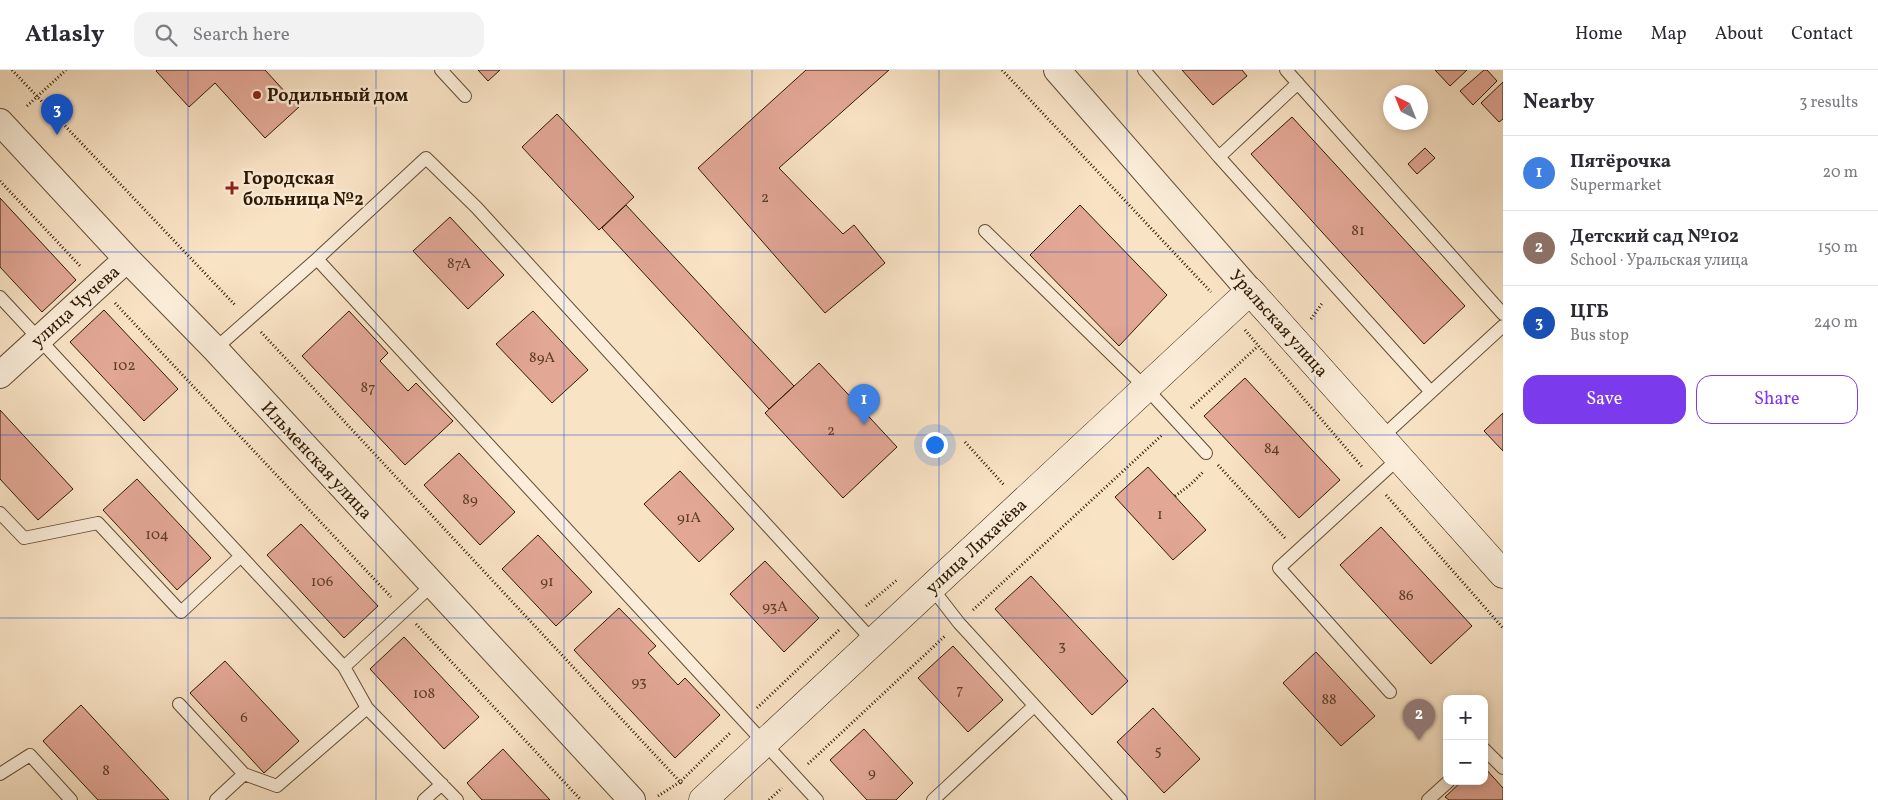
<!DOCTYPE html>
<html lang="en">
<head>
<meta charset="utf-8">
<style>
  body { margin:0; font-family:Vollkorn,serif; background:#f2f2f3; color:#2b2b33 }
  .controls { position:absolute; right:15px; bottom:15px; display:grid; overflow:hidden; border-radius:10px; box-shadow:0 2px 8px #0003 }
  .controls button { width:45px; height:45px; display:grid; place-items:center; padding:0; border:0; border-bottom:1px solid #e1e1e2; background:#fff; color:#2b2b33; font:25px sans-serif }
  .compass { position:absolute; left:1383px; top:15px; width:45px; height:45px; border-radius:50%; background:#fff; box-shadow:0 2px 8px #0003; rotate:317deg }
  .you { position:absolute; left:934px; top:374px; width:18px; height:18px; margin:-12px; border:4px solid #fff; border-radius:50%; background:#1a73e8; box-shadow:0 0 0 8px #1a73e833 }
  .badge { display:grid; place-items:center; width:32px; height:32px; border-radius:50%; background:#7c3aed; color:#fff; font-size:16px; font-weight:700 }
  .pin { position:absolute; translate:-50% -41px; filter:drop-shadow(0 1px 2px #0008) }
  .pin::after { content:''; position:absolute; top:26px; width:18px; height:15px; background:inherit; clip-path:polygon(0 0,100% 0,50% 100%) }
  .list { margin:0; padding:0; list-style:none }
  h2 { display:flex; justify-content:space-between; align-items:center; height:65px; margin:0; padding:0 20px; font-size:21px }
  h2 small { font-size:16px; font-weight:400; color:#7c7c81 }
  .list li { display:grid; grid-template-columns:32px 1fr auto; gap:15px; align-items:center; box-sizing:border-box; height:75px; padding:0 20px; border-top:1px solid #e1e1e2 }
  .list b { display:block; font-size:19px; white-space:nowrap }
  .list p { margin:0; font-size:16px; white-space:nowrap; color:#7c7c81 }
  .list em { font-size:16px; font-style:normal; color:#7c7c81 }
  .actions { display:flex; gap:10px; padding:15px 20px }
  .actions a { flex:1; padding:11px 0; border:1px solid #7c3aed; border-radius:15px; text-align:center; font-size:18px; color:#7c3aed }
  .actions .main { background:#7c3aed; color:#fff }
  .icon { flex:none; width:28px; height:28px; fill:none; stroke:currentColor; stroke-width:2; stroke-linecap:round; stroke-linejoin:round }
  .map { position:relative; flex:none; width:1503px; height:730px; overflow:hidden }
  header { display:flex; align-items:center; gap:30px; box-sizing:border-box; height:70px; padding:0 25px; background:#fff; border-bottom:1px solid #e1e1e2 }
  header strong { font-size:24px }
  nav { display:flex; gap:28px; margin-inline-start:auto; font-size:18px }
  .search { width:350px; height:45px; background:#f2f2f3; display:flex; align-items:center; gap:12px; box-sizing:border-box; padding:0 18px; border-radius:15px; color:#7c7c81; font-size:19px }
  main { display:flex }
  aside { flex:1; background:#fff }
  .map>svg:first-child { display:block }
  .building { fill:#e2a795; stroke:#2f1902 }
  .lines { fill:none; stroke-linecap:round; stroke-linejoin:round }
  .lane-casing { stroke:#624c33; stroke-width:14 }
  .street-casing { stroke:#624c33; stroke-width:28 }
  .secondary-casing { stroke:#2f1902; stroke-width:29 }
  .path { stroke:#2f1902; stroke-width:3; stroke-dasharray:1 2.5; stroke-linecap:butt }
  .lane { stroke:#fbedd9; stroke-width:12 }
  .street { stroke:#fbedd9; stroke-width:26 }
  .secondary { stroke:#fbedd9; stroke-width:28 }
  .grid { fill:none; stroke:#1d4ed8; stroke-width:1; stroke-opacity:0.55 }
  .poi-dot { fill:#8f2418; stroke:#fbedd9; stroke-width:2 }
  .labels { text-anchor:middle; stroke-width:5; stroke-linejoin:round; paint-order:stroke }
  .number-label { font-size:15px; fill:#5c3c27 }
  .poi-label { font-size:18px; font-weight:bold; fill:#2f1902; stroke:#fbedd9; text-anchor:start }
  .street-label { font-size:18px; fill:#2f1902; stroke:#fbedd9 }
</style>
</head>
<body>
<header>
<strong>Atlasly</strong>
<div class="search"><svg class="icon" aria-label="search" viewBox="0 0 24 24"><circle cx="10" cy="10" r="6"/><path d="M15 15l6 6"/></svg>Search here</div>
<nav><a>Home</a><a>Map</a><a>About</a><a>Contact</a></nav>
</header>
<main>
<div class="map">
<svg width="1503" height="730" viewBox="0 0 1503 730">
  <rect width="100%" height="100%" fill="#f9e3c5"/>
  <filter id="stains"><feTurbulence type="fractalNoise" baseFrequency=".004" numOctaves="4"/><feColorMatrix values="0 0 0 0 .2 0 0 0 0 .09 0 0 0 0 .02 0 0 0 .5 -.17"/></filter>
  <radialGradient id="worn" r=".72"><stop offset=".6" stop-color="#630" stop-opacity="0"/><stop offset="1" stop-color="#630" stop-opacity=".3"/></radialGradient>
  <path class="building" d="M 157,0 L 265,0 L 299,37 L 265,68 L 215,13 L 189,37 L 156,1 Z
    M 478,0 L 500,0 L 488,11 Z
    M 806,0 L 889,0 L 779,98 L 843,164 L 854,155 L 885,193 L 825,243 L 698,98 Z
    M 1182,0 L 1242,0 L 1247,6 L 1213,35 Z
    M 1435,0 L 1467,0 L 1450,16 Z
    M 1484,0 L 1487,0 L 1497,11 L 1473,35 L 1460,21 Z
    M 1503,12 L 1503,49 L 1499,52 L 1481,33 Z
    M 557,44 L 634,127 L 599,160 L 522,77 Z
    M 1292,47 L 1465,236 L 1424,274 L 1251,84 Z
    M 1425,78 L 1435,88 L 1417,104 L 1408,94 Z
    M 0,128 L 76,210 L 42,242 L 0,197 Z
    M 626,135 L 794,316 L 769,339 L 602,158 Z
    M 1080,135 L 1167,225 L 1119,276 L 1030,185 Z
    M 450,147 L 504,205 L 468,239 L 413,181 Z
    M 104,240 L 178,319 L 144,351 L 70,272 Z
    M 349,241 L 388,283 L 380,291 L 408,321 L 416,313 L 453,351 L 405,395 L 302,286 Z
    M 533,241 L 588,300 L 552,333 L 496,274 Z
    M 819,293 L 897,377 L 843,428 L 765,343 Z
    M 1245,308 L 1340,410 L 1299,448 L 1204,346 Z
    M 0,340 L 73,419 L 38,450 L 0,409 Z
    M 1503,343 L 1503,381 L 1484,361 Z
    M 459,383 L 515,442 L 480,475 L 424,415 Z
    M 1148,397 L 1206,460 L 1173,490 L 1115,427 Z
    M 680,401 L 734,459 L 699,492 L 644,434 Z
    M 137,409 L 211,488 L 177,520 L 103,440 Z
    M 301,454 L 378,536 L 344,568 L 267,485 Z
    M 1381,457 L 1472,556 L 1431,594 L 1340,495 Z
    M 538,465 L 592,522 L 556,556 L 502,499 Z
    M 765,491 L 819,548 L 784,582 L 730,524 Z
    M 1031,506 L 1128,611 L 1092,645 L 995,539 Z
    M 619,538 L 656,576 L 648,583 L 678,615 L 685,608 L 720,645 L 675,688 L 574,580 Z
    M 404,567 L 479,647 L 444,679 L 370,599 Z
    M 953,576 L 1003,630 L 968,662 L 918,608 Z
    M 1316,582 L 1375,646 L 1341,676 L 1283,613 Z
    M 225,591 L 299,671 L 264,703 L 190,623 Z
    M 81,635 L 169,730 L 98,730 L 43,671 Z
    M 1153,638 L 1200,689 L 1164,723 L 1117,672 Z
    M 864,659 L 913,713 L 896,730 L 867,730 L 830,690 Z
    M 503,679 L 550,730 L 482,730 L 467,713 Z
    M 1484,697 L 1503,718 L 1503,730 L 1449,730 L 1445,727 L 1462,711 L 1484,711 Z"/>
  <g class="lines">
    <defs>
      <path id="lane" d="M 441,0 L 465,26
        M 1144,0 L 1219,87 L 1431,322
        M 1286,0 L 1503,244
        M 1219,87 L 1298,13
        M 985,161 L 1146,318 L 1206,383
        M 317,189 L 817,730
        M 0,227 L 344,597 L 367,638 L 457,730
        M 215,279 L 317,189 L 426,88 L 477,138 L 873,571
        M 1381,368 L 1503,256
        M 0,443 L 24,468 L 98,453 L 181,542 L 241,486
        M 931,517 L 959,553 L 1121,730
        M 344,597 L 432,515
        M 1390,622 L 1279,498 L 1399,388
        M 179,634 L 244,704
        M 1484,679 L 1503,698
        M 0,704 L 30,685 L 71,730
        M 216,730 L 244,704 L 277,716 L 367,638
        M 424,730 L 442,714
        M 933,730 L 1034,636
        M 1428,730 L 1449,711"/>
      <path id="street" d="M 1057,0 L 1250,221
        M 0,52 L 127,189 L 215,279 L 632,730
        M 0,305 L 127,189"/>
      <path id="secondary" d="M 703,730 L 1250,221 L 1503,504"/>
    </defs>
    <use href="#lane" class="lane-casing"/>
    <use href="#street" class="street-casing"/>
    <use href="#secondary" class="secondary-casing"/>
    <path class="path" d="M 12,0 L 236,236
      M 1002,0 L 1211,222
      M 27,36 L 66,0
      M 0,111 L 81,197
      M 115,233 L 391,527
      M 1311,249 L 1323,232
      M 1245,260 L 1363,398
      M 261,262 L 683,715
      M 1191,338 L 1258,276
      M 965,372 L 1004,415
      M 1218,395 L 1285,468
      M 1386,425 L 1503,558
      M 1175,426 L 1190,415 L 1203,402
      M 866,536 L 898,509
      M 973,540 L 1162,365
      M 416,554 L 581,730
      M 757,638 L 839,560
      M 808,694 L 946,565
      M 658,726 L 680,712 L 730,663
      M 769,730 L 782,718"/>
    <use href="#lane" class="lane"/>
    <use href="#street" class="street"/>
    <use href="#secondary" class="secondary"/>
  </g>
  <path class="grid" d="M 188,0 L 188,730M 376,0 L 376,730M 564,0 L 564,730M 752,0 L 752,730M 939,0 L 939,730M 1127,0 L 1127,730M 1315,0 L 1315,730M 0,182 L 1503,182M 0,365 L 1503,365M 0,548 L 1503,548"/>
  <g class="poi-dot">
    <circle cx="257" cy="25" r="5"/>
    <path d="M229.5 110.5h5v5h5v5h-5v5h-5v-5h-5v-5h5z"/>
  </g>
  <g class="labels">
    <g class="number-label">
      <text x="765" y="132">2</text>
      <text x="1358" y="165">81</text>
      <text x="459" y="198">87А</text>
      <text x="542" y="292">89А</text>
      <text x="124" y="300">102</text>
      <text x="368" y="322">87</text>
      <text x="831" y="365">2</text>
      <text x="1272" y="383">84</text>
      <text x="470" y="434">89</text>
      <text x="1160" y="449">1</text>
      <text x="689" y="452">91А</text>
      <text x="157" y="469">104</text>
      <text x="322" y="516">106</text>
      <text x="547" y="516">91</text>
      <text x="1406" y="530">86</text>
      <text x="775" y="541">93А</text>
      <text x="1062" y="580">3</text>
      <text x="639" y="616">93</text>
      <text x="960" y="624">7</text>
      <text x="424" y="628">108</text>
      <text x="1329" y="634">88</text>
      <text x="244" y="652">6</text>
      <text x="1158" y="685">5</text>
      <text x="106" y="705">8</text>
      <text x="872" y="707">9</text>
    </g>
    <g class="poi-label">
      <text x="267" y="31">Родильный дом</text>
      <text x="243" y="114">Городская<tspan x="243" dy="21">больница №2</tspan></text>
    </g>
    <g class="street-label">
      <text transform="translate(75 236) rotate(-42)" y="6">улица Чучева</text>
      <text transform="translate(1279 253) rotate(48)" y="6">Уральская улица</text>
      <text transform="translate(317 390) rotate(47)" y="6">Ильменская улица</text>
      <text transform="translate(976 476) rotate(-43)" y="6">улица Лихачёва</text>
    </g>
  </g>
  <rect width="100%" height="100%" filter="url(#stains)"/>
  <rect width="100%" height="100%" fill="url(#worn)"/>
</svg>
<div class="controls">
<button>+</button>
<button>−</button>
</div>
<svg class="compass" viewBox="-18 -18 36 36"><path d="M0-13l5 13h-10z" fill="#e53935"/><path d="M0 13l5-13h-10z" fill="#7c7c81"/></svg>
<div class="you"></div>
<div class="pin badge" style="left:864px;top:355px;background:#3f7fe0">1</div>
<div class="pin badge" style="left:1419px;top:670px;background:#8d6e63">2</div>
<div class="pin badge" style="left:57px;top:65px;background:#1a4fb4">3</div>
</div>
<aside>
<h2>Nearby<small>3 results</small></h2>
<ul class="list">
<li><span class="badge" style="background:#3f7fe0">1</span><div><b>Пятёрочка</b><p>Supermarket</p></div><em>20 m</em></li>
<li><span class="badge" style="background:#8d6e63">2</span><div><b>Детский сад №102</b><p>School · Уральская улица</p></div><em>150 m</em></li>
<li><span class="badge" style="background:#1a4fb4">3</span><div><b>ЦГБ</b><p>Bus stop</p></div><em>240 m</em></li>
</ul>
<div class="actions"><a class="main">Save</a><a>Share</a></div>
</aside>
</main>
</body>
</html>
